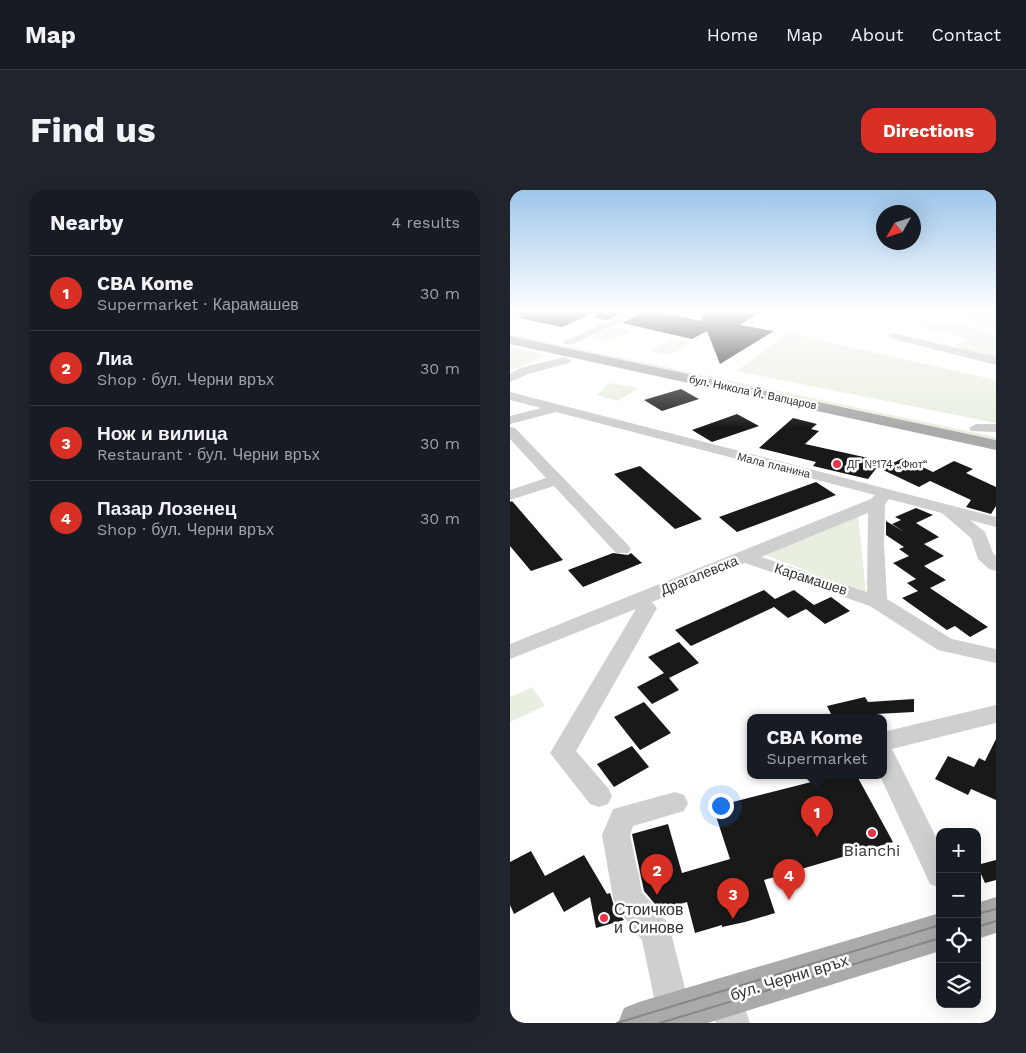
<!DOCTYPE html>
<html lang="en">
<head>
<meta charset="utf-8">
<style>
  body { margin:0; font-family:"Work Sans",sans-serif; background:#20242c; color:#f1f3f6 }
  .controls { position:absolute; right:15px; bottom:15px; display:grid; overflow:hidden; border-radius:10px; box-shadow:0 5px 20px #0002 }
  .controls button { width:45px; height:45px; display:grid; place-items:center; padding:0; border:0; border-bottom:1px solid #363941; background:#171b24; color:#f1f3f6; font:25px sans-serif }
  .compass { position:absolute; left:366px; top:15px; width:45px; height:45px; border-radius:50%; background:#171b24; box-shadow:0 5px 20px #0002; rotate:231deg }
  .you { position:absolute; left:210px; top:615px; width:18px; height:18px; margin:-12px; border:4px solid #fff; border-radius:50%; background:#1a73e8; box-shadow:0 0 0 8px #1a73e833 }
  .badge { display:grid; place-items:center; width:32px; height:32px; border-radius:50%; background:#d93025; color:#fff; font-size:16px; font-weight:700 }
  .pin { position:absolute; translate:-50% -41px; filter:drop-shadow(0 1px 2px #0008) }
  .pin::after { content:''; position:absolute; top:26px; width:18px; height:15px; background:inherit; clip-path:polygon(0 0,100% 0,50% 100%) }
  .popup { position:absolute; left:237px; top:524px; width:140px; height:65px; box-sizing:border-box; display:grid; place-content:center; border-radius:10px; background:#171b24; filter:drop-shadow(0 1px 4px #0005); font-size:16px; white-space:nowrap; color:#9ea1a6 }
  .popup b { font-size:19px; color:#f1f3f6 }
  .popup::after { content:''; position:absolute; left:50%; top:100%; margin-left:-10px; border:10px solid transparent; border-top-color:#171b24 }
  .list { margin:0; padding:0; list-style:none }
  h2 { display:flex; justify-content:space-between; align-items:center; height:65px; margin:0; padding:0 20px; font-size:21px }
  h2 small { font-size:16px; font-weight:400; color:#9ea1a6 }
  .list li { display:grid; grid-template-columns:32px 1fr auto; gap:15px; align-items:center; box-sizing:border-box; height:75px; padding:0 20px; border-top:1px solid #363941 }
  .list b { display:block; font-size:19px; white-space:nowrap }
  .list p { margin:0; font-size:16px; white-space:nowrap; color:#9ea1a6 }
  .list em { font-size:16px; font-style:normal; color:#9ea1a6 }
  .icon { flex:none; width:28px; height:28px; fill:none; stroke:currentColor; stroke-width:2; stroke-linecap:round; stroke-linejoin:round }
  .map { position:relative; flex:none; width:486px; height:833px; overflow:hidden; border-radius:15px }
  header { display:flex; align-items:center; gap:30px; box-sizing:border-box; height:70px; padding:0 25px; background:#171b24; border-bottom:1px solid #363941 }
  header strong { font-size:24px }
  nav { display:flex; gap:28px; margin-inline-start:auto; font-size:18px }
  .intro { display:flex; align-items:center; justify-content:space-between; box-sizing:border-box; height:120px; padding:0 30px }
  h1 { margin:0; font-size:35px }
  .button { padding:12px 22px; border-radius:15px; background:#d93025; color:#fff; font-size:18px; font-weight:700 }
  main { display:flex; gap:30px; padding:0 30px }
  aside { flex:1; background:#171b24; border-radius:15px; box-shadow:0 5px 20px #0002 }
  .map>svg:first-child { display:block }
  .green { fill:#e8efe0 }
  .building { fill:#191919 }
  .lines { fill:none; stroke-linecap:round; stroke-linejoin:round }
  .minor { fill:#cfcfcf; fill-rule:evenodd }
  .major { fill:#aaa; fill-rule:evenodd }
  .tram { stroke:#878787; stroke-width:2 }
  .poi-dot { fill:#e93444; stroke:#fff; stroke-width:2 }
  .labels { text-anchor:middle; stroke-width:5; stroke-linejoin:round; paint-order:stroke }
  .far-street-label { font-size:11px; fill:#323232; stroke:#fff }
  .far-poi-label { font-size:11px; fill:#323232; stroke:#fff; text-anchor:start }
  .street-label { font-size:14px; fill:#323232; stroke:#fff }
  .near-poi-label { font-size:16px; fill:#323232; stroke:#fff }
  .near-street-label { font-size:16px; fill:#323232; stroke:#fff }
</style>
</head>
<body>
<header>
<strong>Map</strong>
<nav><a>Home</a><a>Map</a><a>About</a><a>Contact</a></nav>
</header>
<div class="intro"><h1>Find us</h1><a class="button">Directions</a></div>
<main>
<aside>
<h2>Nearby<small>4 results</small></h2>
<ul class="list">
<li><span class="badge">1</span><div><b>CBA Kome</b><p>Supermarket · Карамашев</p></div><em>30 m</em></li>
<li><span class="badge">2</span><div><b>Лиа</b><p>Shop · бул. Черни връх</p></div><em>30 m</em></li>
<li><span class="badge">3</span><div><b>Нож и вилица</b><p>Restaurant · бул. Черни връх</p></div><em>30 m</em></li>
<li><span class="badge">4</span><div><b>Пазар Лозенец</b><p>Shop · бул. Черни връх</p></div><em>30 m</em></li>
</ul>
</aside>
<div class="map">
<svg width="486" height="833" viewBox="0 0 486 833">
  <rect width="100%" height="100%" fill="#fff"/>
  <path class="green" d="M 404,122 L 443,122 L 452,130 L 393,127 L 408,124 Z
    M 448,122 L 470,122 L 486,127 L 486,140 L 457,130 Z
    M 397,129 L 446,133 L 484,143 L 486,144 L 486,167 L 443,159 L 450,157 L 445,154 L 458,150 L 440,142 L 433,144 Z
    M 104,137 L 122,141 L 98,152 L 80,148 Z
    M 278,143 L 486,190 L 486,233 L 227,181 Z
    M 0,144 L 486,247 L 486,250 L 0,146 Z
    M 162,149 L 181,153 L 160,165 L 140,161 Z
    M 0,157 L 35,165 L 0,181 Z
    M 99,193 L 129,198 L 107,211 L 87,205 Z
    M 348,325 L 356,403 L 250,363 Z
    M 22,497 L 35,516 L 0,532 L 0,507 Z"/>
  <path class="building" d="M 10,122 L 115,122 L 97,130 L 85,128 L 86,122 L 52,137 L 9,128 Z
    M 134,122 L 148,122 L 192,131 L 193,122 L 251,122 L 230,135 L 264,141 L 210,174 L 197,141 L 182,149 L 112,133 Z
    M 171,199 L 189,209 L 152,221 L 134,210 Z
    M 227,224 L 249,236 L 202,252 L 182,240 Z
    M 283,228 L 307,234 L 301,239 L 309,241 L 295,254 L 372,271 L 358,289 L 303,276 L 306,272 L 249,258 Z
    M 393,268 L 423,282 L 444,271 L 463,279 L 456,283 L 486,297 L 486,316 L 481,324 L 456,317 L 461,310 L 420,291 L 409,297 L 371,279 Z
    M 130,276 L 192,329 L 165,339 L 104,284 Z
    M 306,292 L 326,305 L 227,342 L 209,327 Z
    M 2,311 L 53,370 L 21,381 L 0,356 L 0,312 Z
    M 406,318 L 423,325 L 406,333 L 429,347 L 414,354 L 434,366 L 414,376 L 436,390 L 420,398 L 478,437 L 460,447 L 445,436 L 437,440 L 392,408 L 408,401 L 397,393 L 406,389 L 383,373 L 399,366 L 389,359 L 394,357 L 376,345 L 376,331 L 396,343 L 382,334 L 391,330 L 385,327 Z
    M 103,363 L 118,365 L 121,363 L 132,373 L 73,397 L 58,380 Z
    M 254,400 L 265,409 L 284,400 L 304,415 L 321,407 L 340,421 L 315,434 L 296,419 L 302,416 L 278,428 L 264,417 L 181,456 L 165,440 Z
    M 169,452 L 189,473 L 159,488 L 169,500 L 142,514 L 127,497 L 154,483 L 138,467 Z
    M 355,507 L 358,512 L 404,509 L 404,522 L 366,524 L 368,528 L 323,528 L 317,516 Z
    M 134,512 L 161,543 L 130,560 L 104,527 Z
    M 486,549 L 486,610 L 461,599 L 458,605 L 425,589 L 438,566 L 464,577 L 469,568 L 475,571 Z
    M 122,556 L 139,577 L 104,597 L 87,574 Z
    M 325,586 L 347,586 L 383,652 L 254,690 L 265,723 L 235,732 L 212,737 L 212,735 L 185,743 L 177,712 L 150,720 L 134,701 L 122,644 L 158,634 L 172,683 L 220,669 L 203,617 Z
    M 21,661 L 35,686 L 74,665 L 97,704 L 100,703 L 105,719 L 114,730 L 86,738 L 80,707 L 54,722 L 43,702 L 4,724 L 0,715 L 0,672 Z
    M 486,670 L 486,690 L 475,693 L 467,675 Z"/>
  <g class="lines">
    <path class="minor" d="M 119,122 L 132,122 L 63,154 L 55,154 L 53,152 Z
      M 474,122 L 486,122 L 486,127 L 475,124 Z
      M 383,143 L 486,167 L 486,175 L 379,148 L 379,144 Z
      M 55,167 L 61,171 L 59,173 L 18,184 L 0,192 L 0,183 L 10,178 Z
      M 0,202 L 486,327 L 486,337 L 460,330 L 475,342 L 483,363 L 486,366 L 486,381 L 479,379 L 468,369 L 461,348 L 432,323 L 379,309 L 375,314 L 374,354 L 377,409 L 442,449 L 486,459 L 486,473 L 428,460 L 360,416 L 235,373 L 142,412 L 147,418 L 66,561 L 98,598 L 102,606 L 98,614 L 89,617 L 80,614 L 40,563 L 126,419 L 0,469 L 0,454 L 361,309 L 365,305 L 46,222 L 0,234 L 0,226 L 31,218 L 0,210 ZM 358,323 L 357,402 L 251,367 Z
      M 466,234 L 486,234 L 486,242 L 461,241 L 459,238 Z
      M 0,237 L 5,238 L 118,355 L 121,359 L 118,363 L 106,363 L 44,296 L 0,310 L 0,300 L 36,288 L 0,249 Z
      M 486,515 L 486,533 L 382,559 L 430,655 L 430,698 L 420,694 L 370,586 L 373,586 L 373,542 Z
      M 165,602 L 174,605 L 178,613 L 174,621 L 123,636 L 120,645 L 132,702 L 157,732 L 161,743 L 181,822 L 176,833 L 152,833 L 147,822 L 132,750 L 107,718 L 103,708 L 92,645 L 103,619 Z
      M 214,789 L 226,794 L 240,833 L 206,833 L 197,806 L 202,794 Z"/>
    <path class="major" d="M 0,146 L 486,250 L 486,260 L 0,154 Z
      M 486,707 L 486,743 L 467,749 L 467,713 Z
      M 430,723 L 430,761 L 198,833 L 108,833 L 114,818 L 129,812 Z"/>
    <path class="tram" d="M 467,724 L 486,719
      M 467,737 L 486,731
      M 107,833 L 430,735
      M 150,833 L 430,748"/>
  </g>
  <linearGradient id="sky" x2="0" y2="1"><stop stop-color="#9dc6ea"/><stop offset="0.51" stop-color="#fff"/><stop offset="1" stop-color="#fff" stop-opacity="0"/></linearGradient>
  <rect width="486" height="238" fill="url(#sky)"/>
  <g class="poi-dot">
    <circle cx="327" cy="274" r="5"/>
    <circle cx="362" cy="643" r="5"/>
    <circle cx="94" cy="728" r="5"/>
  </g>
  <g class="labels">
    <g class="far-street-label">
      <text transform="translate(243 202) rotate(12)" y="4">бул. Никола Й. Вапцаров</text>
      <text transform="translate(264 275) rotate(14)" y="4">Мала планина</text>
    </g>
    <g class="far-poi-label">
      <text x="337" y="278">ДГ №174 „Фют“</text>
    </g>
    <g class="street-label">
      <text transform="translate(189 385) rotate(-22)" y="5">Драгалевска</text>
      <text transform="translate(301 389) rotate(18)" y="5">Карамашев</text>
    </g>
    <g class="near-poi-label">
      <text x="362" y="666">Bianchi</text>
      <text x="104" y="725" text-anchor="start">Стоичков<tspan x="104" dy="18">и Синове</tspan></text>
    </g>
    <g class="near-street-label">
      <text transform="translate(279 787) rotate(-17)" y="6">бул. Черни връх</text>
    </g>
  </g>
</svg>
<div class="controls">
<button>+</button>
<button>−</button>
<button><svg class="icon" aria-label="locate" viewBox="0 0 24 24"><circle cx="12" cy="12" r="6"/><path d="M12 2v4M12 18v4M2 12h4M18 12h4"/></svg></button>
<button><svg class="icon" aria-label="layers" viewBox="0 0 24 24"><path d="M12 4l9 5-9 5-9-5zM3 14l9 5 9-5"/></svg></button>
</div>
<svg class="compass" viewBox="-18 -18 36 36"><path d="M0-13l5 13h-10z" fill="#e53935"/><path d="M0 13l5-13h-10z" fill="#9ea1a6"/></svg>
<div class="you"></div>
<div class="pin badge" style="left:307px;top:647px">1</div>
<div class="popup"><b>CBA Kome</b>Supermarket</div>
<div class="pin badge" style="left:147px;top:705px">2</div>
<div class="pin badge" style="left:223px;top:729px">3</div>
<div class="pin badge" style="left:279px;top:710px">4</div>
</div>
</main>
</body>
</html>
